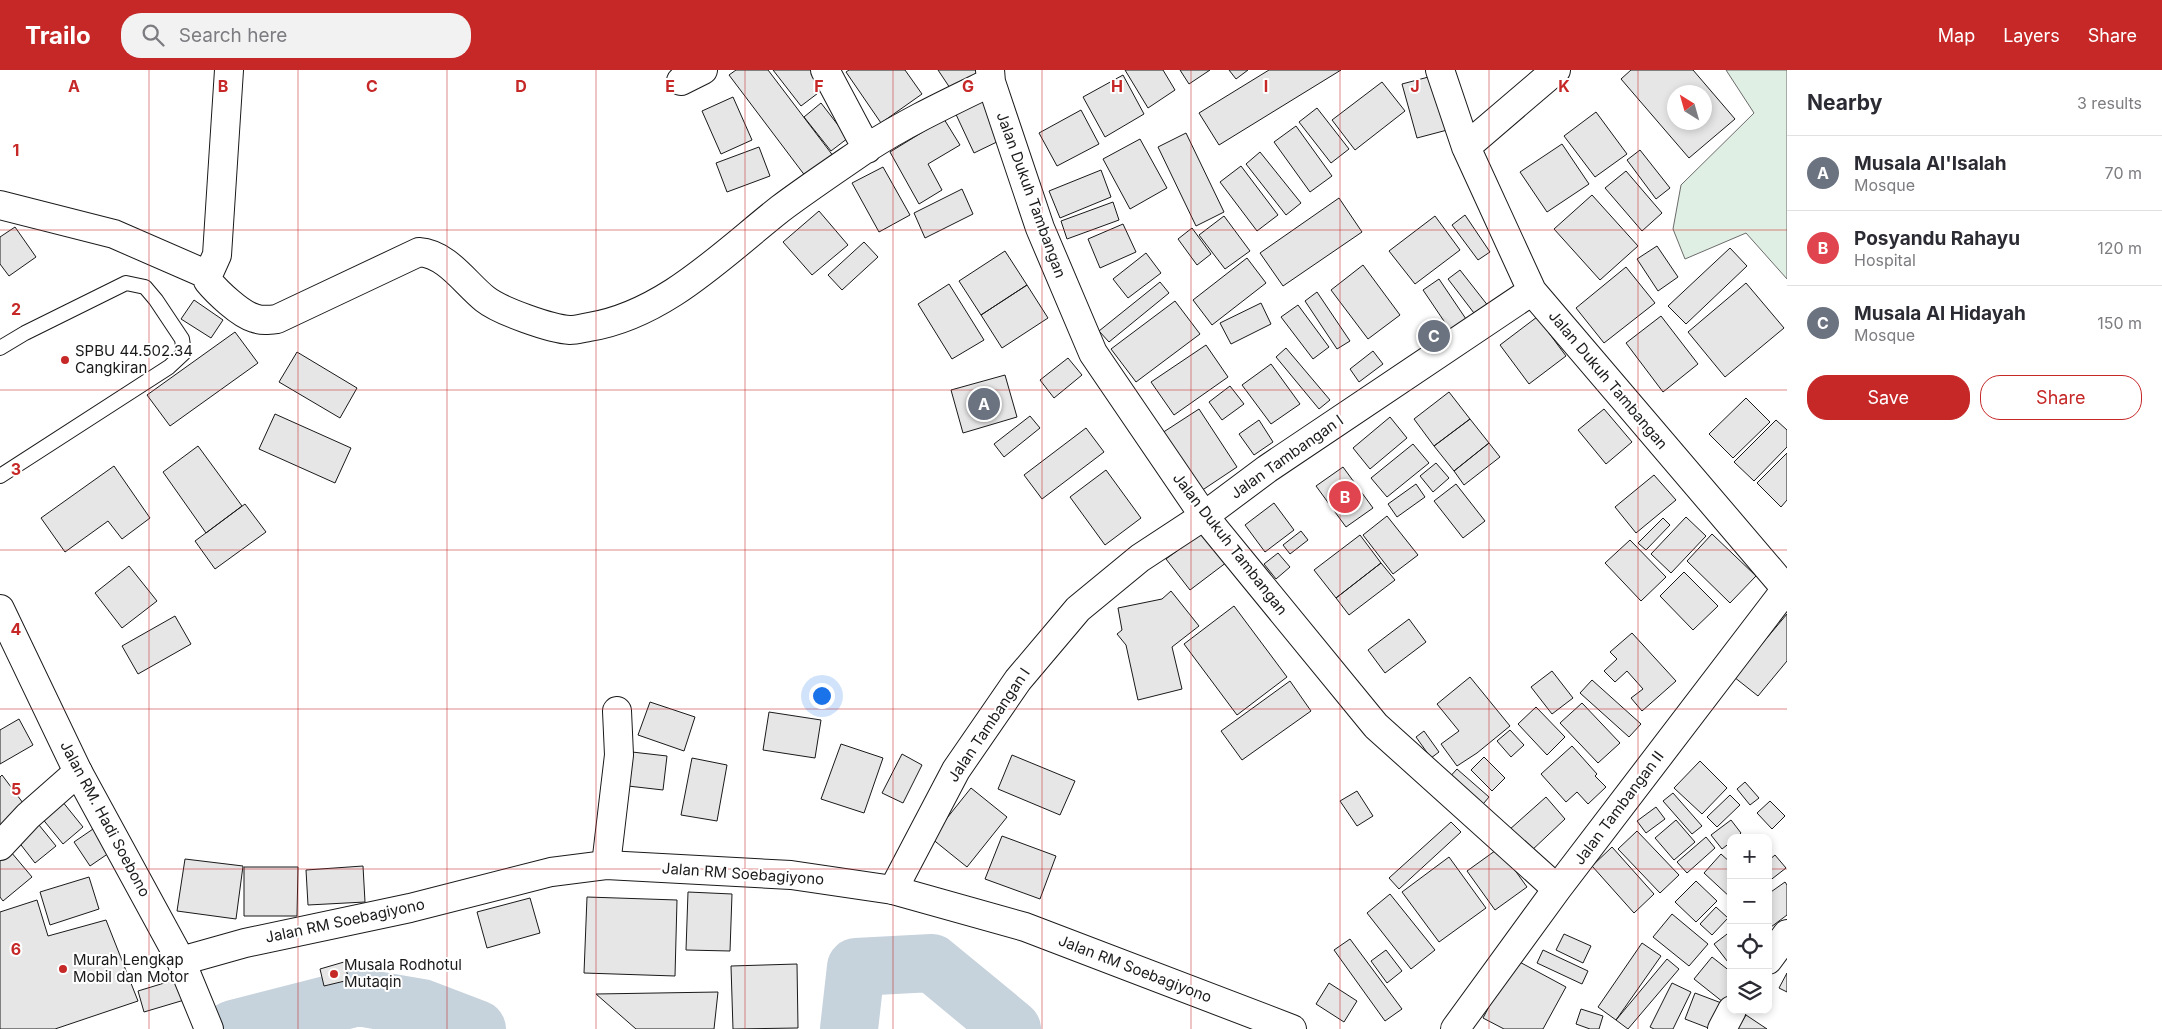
<!DOCTYPE html>
<html lang="en">
<head>
<meta charset="utf-8">
<style>
  body { margin:0; font-family:Inter,sans-serif; background:#f2f2f3; color:#2b2b33 }
  .controls { position:absolute; right:15px; bottom:15px; display:grid; overflow:hidden; border-radius:10px; box-shadow:0 2px 8px #0003 }
  .controls button { width:45px; height:45px; display:grid; place-items:center; padding:0; border:0; border-bottom:1px solid #e1e1e2; background:#fff; color:#2b2b33; font:25px sans-serif }
  .compass { position:absolute; left:1667px; top:15px; width:45px; height:45px; border-radius:50%; background:#fff; box-shadow:0 2px 8px #0003; rotate:323deg }
  .you { position:absolute; left:821px; top:625px; width:18px; height:18px; margin:-12px; border:4px solid #fff; border-radius:50%; background:#1a73e8; box-shadow:0 0 0 8px #1a73e833 }
  .badge { display:grid; place-items:center; width:32px; height:32px; border-radius:50%; background:#c62828; color:#fff; font-size:16px; font-weight:700 }
  .pin { position:absolute; translate:-50% -50%; border:2px solid #fff; box-shadow:0 1px 5px #0006 }
  .list { margin:0; padding:0; list-style:none }
  h2 { display:flex; justify-content:space-between; align-items:center; height:65px; margin:0; padding:0 20px; font-size:21px }
  h2 small { font-size:16px; font-weight:400; color:#7c7c81 }
  .list li { display:grid; grid-template-columns:32px 1fr auto; gap:15px; align-items:center; box-sizing:border-box; height:75px; padding:0 20px; border-top:1px solid #e1e1e2 }
  .list b { display:block; font-size:19px; white-space:nowrap }
  .list p { margin:0; font-size:16px; white-space:nowrap; color:#7c7c81 }
  .list em { font-size:16px; font-style:normal; color:#7c7c81 }
  .actions { display:flex; gap:10px; padding:15px 20px }
  .actions a { flex:1; padding:11px 0; border:1px solid #c62828; border-radius:20px; text-align:center; font-size:18px; color:#c62828 }
  .actions .main { background:#c62828; color:#fff }
  .icon { flex:none; width:28px; height:28px; fill:none; stroke:currentColor; stroke-width:2; stroke-linecap:round; stroke-linejoin:round }
  .map { position:relative; flex:none; width:1787px; height:959px; overflow:hidden }
  header { display:flex; align-items:center; gap:30px; box-sizing:border-box; height:70px; padding:0 25px; background:#c62828; color:#fff }
  header strong { font-size:24px }
  nav { display:flex; gap:28px; margin-inline-start:auto; font-size:18px }
  .search { width:350px; height:45px; background:#f2f2f3; display:flex; align-items:center; gap:12px; box-sizing:border-box; padding:0 18px; border-radius:20px; color:#7c7c81; font-size:19px }
  main { display:flex }
  aside { flex:1; background:#fff }
  .map>svg:first-child { display:block }
  .green { fill:#e0efe3; stroke:#6a6a6a }
  .lines { fill:none; stroke-linecap:round; stroke-linejoin:round }
  .river { stroke:#c6d2dc; stroke-width:58 }
  .building { fill:#e6e6e6; stroke:#1a1a1a; fill-rule:evenodd }
  .service-casing { stroke:#1a1a1a; stroke-width:16 }
  .minor-casing { stroke:#1a1a1a; stroke-width:30 }
  .primary-casing { stroke:#1a1a1a; stroke-width:30 }
  .service { stroke:#fff; stroke-width:14 }
  .minor { stroke:#fff; stroke-width:28 }
  .primary { stroke:#fff; stroke-width:28 }
  .grid { fill:none; stroke:#c62828; stroke-width:1; stroke-opacity:0.55 }
  .poi-dot { fill:#c62828; stroke:#fff; stroke-width:2 }
  .labels { text-anchor:middle; stroke-width:4; stroke-linejoin:round; paint-order:stroke }
  .street-label { font-size:15px; fill:#1a1a1a; stroke:#fff }
  .poi-label { font-size:15px; fill:#1a1a1a; stroke:#fff; text-anchor:start }
  .grid-label { font-size:16px; text-anchor:middle; font-weight:bold; fill:#c62828; stroke:#fff; stroke-width:4; stroke-linejoin:round; paint-order:stroke }
</style>
</head>
<body>
<header>
<strong>Trailo</strong>
<div class="search"><svg class="icon" aria-label="search" viewBox="0 0 24 24"><circle cx="10" cy="10" r="6"/><path d="M15 15l6 6"/></svg>Search here</div>
<nav><a>Map</a><a>Layers</a><a>Share</a></nav>
</header>
<main>
<div class="map">
<svg width="1787" height="959" viewBox="0 0 1787 959">
  <rect width="100%" height="100%" fill="#fff"/>
  <path class="green" d="M 1726,0 L 1787,0 L 1787,209 L 1746,163 L 1685,189 L 1673,159 L 1681,115 L 1754,43 Z"/>
  <g class="lines">
    <path class="river" d="M 233,959 L 358,927 L 422,938 L 477,959
      M 849,959 L 856,897 L 932,893 L 1012,959"/>
  </g>
  <path class="building" d="M 736,0 L 768,0 L 837,91 L 809,111 L 729,5 Z
    M 773,0 L 813,0 L 826,17 L 801,36 Z
    M 849,0 L 905,0 L 922,24 L 881,53 L 846,2 Z
    M 938,0 L 979,0 L 983,5 L 954,24 Z
    M 1125,0 L 1163,0 L 1175,20 L 1148,38 Z
    M 1180,0 L 1210,0 L 1189,14 Z
    M 1229,0 L 1248,0 L 1236,9 Z
    M 1269,0 L 1341,0 L 1219,75 L 1199,43 Z
    M 1631,0 L 1693,0 L 1735,49 L 1689,88 L 1621,9 ZM 1674,22 L 1704,22 L 1704,52 L 1674,52 Z
    M 1123,5 L 1144,44 L 1105,67 L 1083,27 Z
    M 1436,5 L 1451,59 L 1417,68 L 1402,14 Z
    M 1382,12 L 1405,41 L 1355,80 L 1332,50 Z
    M 982,24 L 1003,69 L 974,83 L 953,38 Z
    M 733,27 L 752,70 L 721,84 L 702,41 Z
    M 821,33 L 848,68 L 831,81 L 804,47 Z
    M 1317,38 L 1349,79 L 1331,93 L 1299,52 Z
    M 1081,40 L 1099,74 L 1057,96 L 1039,63 Z
    M 1596,42 L 1627,84 L 1595,107 L 1564,66 Z
    M 944,49 L 960,75 L 928,94 L 942,120 L 919,134 L 890,82 Z
    M 1296,56 L 1332,106 L 1310,122 L 1274,72 Z
    M 1186,63 L 1224,142 L 1196,156 L 1158,77 Z
    M 1140,69 L 1167,118 L 1130,139 L 1103,89 Z
    M 1562,74 L 1589,114 L 1547,142 L 1520,102 Z
    M 759,77 L 770,106 L 727,122 L 716,93 Z
    M 1640,80 L 1670,118 L 1656,129 L 1627,90 Z
    M 1260,82 L 1301,133 L 1286,145 L 1246,94 Z
    M 1241,96 L 1278,145 L 1257,161 L 1220,112 Z
    M 883,97 L 910,145 L 879,162 L 852,113 Z
    M 1101,100 L 1111,127 L 1060,148 L 1049,121 Z
    M 1626,101 L 1662,143 L 1642,161 L 1605,118 Z
    M 962,119 L 973,144 L 925,168 L 914,143 Z
    M 1592,125 L 1638,176 L 1600,210 L 1554,159 Z
    M 1339,128 L 1362,162 L 1283,216 L 1260,183 Z
    M 1113,132 L 1119,150 L 1067,169 L 1061,151 Z
    M 819,141 L 848,175 L 812,205 L 783,172 Z
    M 1465,145 L 1490,182 L 1478,190 L 1452,155 Z
    M 1224,146 L 1250,181 L 1225,199 L 1199,165 Z
    M 1435,146 L 1460,180 L 1415,214 L 1389,181 Z
    M 1123,154 L 1136,182 L 1100,198 L 1088,169 Z
    M 15,157 L 36,187 L 9,206 L 0,194 L 0,167 Z
    M 1192,158 L 1211,184 L 1197,195 L 1178,169 Z
    M 864,172 L 878,187 L 842,220 L 828,205 Z
    M 1657,176 L 1678,207 L 1658,221 L 1637,189 Z
    M 1730,178 L 1747,196 L 1686,254 L 1668,236 Z
    M 1005,181 L 1027,215 L 981,245 L 959,211 Z
    M 1146,183 L 1161,203 L 1128,228 L 1113,209 Z
    M 1247,188 L 1266,213 L 1212,255 L 1193,230 Z
    M 1363,195 L 1400,245 L 1368,269 L 1331,220 Z
    M 1626,197 L 1655,233 L 1604,273 L 1576,238 Z
    M 1460,200 L 1489,237 L 1477,247 L 1448,209 Z
    M 1439,209 L 1466,249 L 1450,260 L 1423,220 Z
    M 1160,212 L 1169,223 L 1109,272 L 1099,261 Z
    M 1746,213 L 1784,258 L 1725,307 L 1688,262 Z
    M 949,214 L 984,270 L 952,289 L 918,234 Z
    M 1027,215 L 1048,248 L 1002,278 L 981,245 Z
    M 1317,222 L 1350,271 L 1337,279 L 1305,231 Z
    M 194,230 L 223,250 L 211,268 L 181,249 Z
    M 1175,231 L 1200,264 L 1136,312 L 1111,279 Z
    M 1261,233 L 1271,254 L 1231,274 L 1220,253 Z
    M 1298,235 L 1329,277 L 1313,289 L 1281,247 Z
    M 1661,246 L 1698,294 L 1663,322 L 1626,273 Z
    M 1537,247 L 1566,286 L 1529,314 L 1500,275 Z
    M 1439,250 L 1450,268 L 1429,281 L 1417,264 Z
    M 235,262 L 258,293 L 170,356 L 147,325 Z
    M 1206,275 L 1228,307 L 1174,345 L 1151,312 Z
    M 1286,278 L 1330,330 L 1319,339 L 1276,287 Z
    M 1373,281 L 1383,294 L 1359,312 L 1350,299 Z
    M 297,282 L 357,318 L 340,348 L 279,312 Z
    M 1068,288 L 1082,305 L 1054,328 L 1040,310 Z
    M 1271,294 L 1300,334 L 1271,354 L 1242,315 Z
    M 1005,305 L 1017,347 L 963,363 L 951,320 Z
    M 1230,316 L 1244,334 L 1222,350 L 1209,332 Z
    M 1449,322 L 1470,349 L 1434,376 L 1414,349 Z
    M 1746,328 L 1770,352 L 1733,388 L 1709,364 Z
    M 1199,339 L 1237,397 L 1201,421 L 1162,363 Z
    M 1604,339 L 1632,372 L 1606,394 L 1578,360 Z
    M 275,344 L 351,378 L 335,413 L 259,379 Z
    M 1030,346 L 1040,358 L 1004,387 L 994,374 Z
    M 1390,347 L 1407,368 L 1370,399 L 1353,378 Z
    M 1470,349 L 1489,373 L 1454,401 L 1434,376 Z
    M 1259,350 L 1273,372 L 1254,385 L 1239,364 Z
    M 1776,350 L 1787,360 L 1787,377 L 1754,411 L 1734,392 Z
    M 1086,358 L 1104,382 L 1042,429 L 1024,405 Z
    M 1489,373 L 1500,387 L 1464,415 L 1454,401 Z
    M 1413,374 L 1429,393 L 1387,427 L 1371,408 Z
    M 198,376 L 242,436 L 206,463 L 163,402 Z
    M 1787,383 L 1787,430 L 1781,437 L 1757,413 Z
    M 1436,393 L 1449,408 L 1433,422 L 1420,406 Z
    M 114,396 L 150,448 L 122,469 L 108,451 L 65,482 L 41,448 Z
    M 1343,397 L 1373,438 L 1346,457 L 1316,416 Z
    M 1106,400 L 1141,448 L 1105,475 L 1070,427 Z
    M 1654,405 L 1676,430 L 1636,463 L 1615,437 Z
    M 1416,414 L 1425,427 L 1397,447 L 1388,434 Z
    M 1456,414 L 1485,451 L 1463,468 L 1434,431 Z
    M 1274,433 L 1294,460 L 1265,482 L 1245,455 Z
    M 245,434 L 266,462 L 215,499 L 195,471 Z
    M 1387,446 L 1418,485 L 1393,504 L 1363,465 Z
    M 1686,447 L 1706,466 L 1671,503 L 1651,484 Z
    M 1663,448 L 1670,455 L 1646,480 L 1638,473 Z
    M 1204,461 L 1227,492 L 1190,520 L 1166,489 Z
    M 1301,461 L 1308,470 L 1290,484 L 1283,475 Z
    M 1712,464 L 1756,506 L 1730,533 L 1687,491 Z
    M 1360,465 L 1381,493 L 1336,528 L 1314,500 Z
    M 1630,470 L 1666,507 L 1641,531 L 1605,493 Z
    M 1278,483 L 1290,497 L 1276,509 L 1264,494 Z
    M 1381,493 L 1395,510 L 1349,545 L 1336,528 Z
    M 129,496 L 157,531 L 122,558 L 95,523 Z
    M 1684,502 L 1718,536 L 1693,560 L 1660,526 Z
    M 1171,521 L 1199,556 L 1172,577 L 1182,619 L 1138,630 L 1126,575 L 1117,564 L 1122,560 L 1118,538 L 1162,529 Z
    M 1234,536 L 1287,607 L 1237,645 L 1184,574 Z
    M 1787,544 L 1787,591 L 1758,626 L 1734,607 Z
    M 175,546 L 191,574 L 138,604 L 122,576 Z
    M 1409,549 L 1426,572 L 1385,603 L 1368,580 Z
    M 1632,563 L 1676,611 L 1642,641 L 1631,628 L 1643,619 L 1627,601 L 1615,612 L 1604,601 L 1617,589 L 1610,582 Z
    M 1552,601 L 1573,628 L 1552,644 L 1531,617 Z
    M 1470,607 L 1510,656 L 1477,683 L 1457,696 L 1441,674 L 1459,661 L 1437,634 Z
    M 1592,610 L 1641,654 L 1629,667 L 1580,623 Z
    M 1290,611 L 1311,641 L 1242,690 L 1221,661 Z
    M 650,632 L 695,647 L 684,681 L 638,665 Z
    M 1582,633 L 1620,673 L 1598,693 L 1560,653 Z
    M 1536,637 L 1565,667 L 1547,685 L 1518,654 Z
    M 769,642 L 821,650 L 815,688 L 763,680 Z
    M 19,649 L 33,675 L 0,694 L 0,660 Z
    M 1510,660 L 1524,675 L 1511,687 L 1497,671 Z
    M 1424,661 L 1439,682 L 1431,688 L 1416,667 Z
    M 841,674 L 883,688 L 864,743 L 821,729 Z
    M 1572,676 L 1597,704 L 1595,706 L 1606,717 L 1588,734 L 1577,722 L 1566,732 L 1541,704 Z
    M 632,682 L 667,686 L 663,720 L 628,716 Z
    M 902,684 L 922,695 L 903,733 L 882,723 Z
    M 1012,685 L 1075,711 L 1060,745 L 998,719 Z
    M 1484,687 L 1505,708 L 1492,721 L 1471,700 Z
    M 692,688 L 727,695 L 717,751 L 681,745 Z
    M 1700,691 L 1727,718 L 1702,744 L 1674,718 Z
    M 1457,699 L 1489,727 L 1478,740 L 1446,711 Z
    M 2,705 L 29,741 L 0,762 L 0,707 Z
    M 1745,712 L 1759,728 L 1750,735 L 1737,719 Z
    M 971,718 L 1007,747 L 967,797 L 931,768 Z
    M 1357,721 L 1373,746 L 1357,756 L 1340,731 Z
    M 1673,723 L 1702,756 L 1692,764 L 1663,731 Z
    M 1730,725 L 1740,735 L 1717,757 L 1707,747 Z
    M 1546,727 L 1565,749 L 1530,782 L 1509,760 Z
    M 62,731 L 83,757 L 63,774 L 41,747 Z
    M 1770,731 L 1785,746 L 1772,759 L 1757,743 Z
    M 1656,737 L 1665,749 L 1646,763 L 1637,751 Z
    M 1676,750 L 1695,772 L 1674,790 L 1655,768 Z
    M 1731,750 L 1741,763 L 1736,768 L 1731,768 L 1731,772 L 1722,779 L 1711,765 Z
    M 1451,752 L 1461,762 L 1399,819 L 1389,808 Z
    M 39,755 L 56,776 L 35,793 L 18,771 Z
    M 93,759 L 109,783 L 90,796 L 74,772 Z
    M 1637,761 L 1679,805 L 1660,823 L 1618,779 Z
    M 1002,766 L 1056,786 L 1040,829 L 985,809 Z
    M 1706,767 L 1715,778 L 1687,803 L 1677,792 Z
    M 1612,777 L 1654,824 L 1634,843 L 1592,796 Z
    M 1499,778 L 1527,817 L 1495,840 L 1467,801 Z
    M 11,782 L 32,807 L 3,831 L 0,827 L 0,791 Z
    M 1721,784 L 1731,793 L 1731,828 L 1704,803 Z
    M 1775,785 L 1786,798 L 1768,812 L 1768,791 Z
    M 1449,787 L 1486,838 L 1439,872 L 1402,822 Z
    M 185,789 L 243,796 L 236,849 L 177,841 Z
    M 363,796 L 365,832 L 308,835 L 306,800 Z
    M 244,797 L 298,797 L 297,846 L 244,846 Z
    M 89,807 L 99,839 L 50,855 L 40,822 Z
    M 1696,811 L 1717,831 L 1696,852 L 1675,832 Z
    M 1785,812 L 1787,815 L 1787,845 L 1771,857 L 1768,854 L 1768,824 Z
    M 688,822 L 732,824 L 730,881 L 686,880 Z
    M 1390,824 L 1435,880 L 1411,899 L 1367,843 Z
    M 587,827 L 677,830 L 675,906 L 584,903 Z
    M 530,828 L 540,863 L 487,878 L 477,842 Z
    M 37,830 L 48,866 L 106,850 L 138,931 L 55,959 L 0,959 L 0,842 Z
    M 1716,837 L 1728,848 L 1712,865 L 1700,854 Z
    M 1672,844 L 1708,874 L 1689,896 L 1653,867 Z
    M 1731,861 L 1731,896 L 1714,874 Z
    M 1564,864 L 1591,876 L 1583,893 L 1556,880 Z
    M 1350,869 L 1402,939 L 1385,951 L 1334,880 Z
    M 1642,873 L 1661,886 L 1616,950 L 1598,937 Z
    M 1386,880 L 1402,901 L 1387,913 L 1371,891 Z
    M 1543,880 L 1588,901 L 1582,914 L 1537,893 Z
    M 1712,887 L 1731,902 L 1731,932 L 1728,936 L 1694,909 Z
    M 1514,889 L 1566,917 L 1543,959 L 1504,959 L 1483,948 Z
    M 1667,889 L 1679,899 L 1628,959 L 1616,950 Z
    M 344,892 L 349,910 L 324,916 L 320,899 Z
    M 797,894 L 798,958 L 733,959 L 731,896 Z
    M 1787,903 L 1787,922 L 1779,918 Z
    M 184,907 L 191,928 L 144,942 L 138,921 Z
    M 1329,913 L 1357,931 L 1344,952 L 1316,934 Z
    M 1672,913 L 1691,922 L 1673,959 L 1654,959 L 1650,957 Z
    M 718,922 L 714,959 L 636,959 L 596,924 Z
    M 1695,923 L 1724,934 L 1711,959 L 1685,949 Z
    M 1581,939 L 1603,946 L 1599,959 L 1590,959 L 1576,954 Z
    M 1746,945 L 1767,959 L 1737,959 Z"/>
  <g class="lines">
    <defs>
      <path id="service" d="M 0,278 L 25,263 L 126,213 L 145,217 L 156,230 L 182,269 L 184,283 L 169,297 L 0,406"/>
      <path id="minor" d="M 229,0 L 217,185 L 208,205 L 208,211 C 217,222 240,244 254,248 C 262,251 269,250 277,249 L 419,182 C 447,184 465,213 485,229 C 500,241 551,259 570,260 C 576,260 583,258 589,257 C 664,245 723,184 780,139 C 808,118 838,98 867,78 C 907,52 948,33 991,12
        M 825,0 L 867,79
        M 990,0 L 991,12 L 1040,158 L 1093,283 L 1204,446 L 1376,656 L 1557,819
        M 1440,0 L 1466,77 L 1532,221 L 1787,520
        M 681,11 L 703,0
        M 1466,77 L 1556,0
        M 0,135 L 114,164 L 208,205
        M 0,776 L 28,746 L 78,702
        M 606,795 L 619,685 L 617,641
        M 893,820 L 956,700 L 1018,610 L 1078,539 L 1140,488 L 1204,446 L 1267,399 L 1532,221
        M 1768,890 L 1787,864
        M 1455,959 L 1557,819 L 1786,519
        M 1722,959 L 1732,940"/>
      <path id="primary" d="M 0,539 L 78,702 L 181,891 L 209,959
        M 181,891 L 245,873 L 410,838 L 551,802 L 606,795 L 791,805 L 893,820 L 1025,857 L 1292,959"/>
    </defs>
    <use href="#service" class="service-casing"/>
    <use href="#minor" class="minor-casing"/>
    <use href="#primary" class="primary-casing"/>
    <use href="#service" class="service"/>
    <use href="#minor" class="minor"/>
    <use href="#primary" class="primary"/>
  </g>
  <path class="grid" d="M 149,0 L 149,959M 298,0 L 298,959M 447,0 L 447,959M 596,0 L 596,959M 745,0 L 745,959M 893,0 L 893,959M 1042,0 L 1042,959M 1191,0 L 1191,959M 1340,0 L 1340,959M 1489,0 L 1489,959M 1638,0 L 1638,959M 0,160 L 1787,160M 0,320 L 1787,320M 0,480 L 1787,480M 0,639 L 1787,639M 0,799 L 1731,799M 1768,799 L 1787,799"/>
  <g class="poi-dot">
    <circle cx="65" cy="290" r="5"/>
    <circle cx="63" cy="899" r="5"/>
    <circle cx="334" cy="904" r="5"/>
  </g>
  <g class="labels">
    <g class="street-label">
      <text transform="translate(1031 125) rotate(70)" y="5">Jalan Dukuh Tambangan</text>
      <text transform="translate(1608 310) rotate(50)" y="5">Jalan Dukuh Tambangan</text>
      <text transform="translate(1287 387) rotate(-35)" y="5">Jalan Tambangan I</text>
      <text transform="translate(1230 474) rotate(52)" y="5">Jalan Dukuh Tambangan</text>
      <text transform="translate(989 655) rotate(-56)" y="5">Jalan Tambangan I</text>
      <text transform="translate(1619 738) rotate(-53)" y="5">Jalan Tambangan II</text>
      <text transform="translate(105 749) rotate(62)" y="5">Jalan RM. Hadi Soebono</text>
      <text transform="translate(743 804) rotate(4)" y="5">Jalan RM Soebagiyono</text>
      <text transform="translate(345 851) rotate(-12)" y="5">Jalan RM Soebagiyono</text>
      <text transform="translate(1135 899) rotate(21)" y="5">Jalan RM Soebagiyono</text>
    </g>
    <g class="poi-label">
      <text x="75" y="286">SPBU 44.502.34<tspan x="75" dy="17">Cangkiran</tspan></text>
      <text x="73" y="895">Murah Lengkap<tspan x="73" dy="17">Mobil dan Motor</tspan></text>
      <text x="344" y="900">Musala Rodhotul<tspan x="344" dy="17">Mutaqin</tspan></text>
    </g>
  </g>
  <g class="grid-label">
    <text x="74" y="22">A</text>
    <text x="223" y="22">B</text>
    <text x="372" y="22">C</text>
    <text x="521" y="22">D</text>
    <text x="670" y="22">E</text>
    <text x="819" y="22">F</text>
    <text x="968" y="22">G</text>
    <text x="1117" y="22">H</text>
    <text x="1266" y="22">I</text>
    <text x="1415" y="22">J</text>
    <text x="1564" y="22">K</text>
    <text x="16" y="86">1</text>
    <text x="16" y="245">2</text>
    <text x="16" y="405">3</text>
    <text x="16" y="565">4</text>
    <text x="16" y="725">5</text>
    <text x="16" y="885">6</text>
  </g>
</svg>
<div class="controls">
<button>+</button>
<button>−</button>
<button><svg class="icon" aria-label="locate" viewBox="0 0 24 24"><circle cx="12" cy="12" r="6"/><path d="M12 2v4M12 18v4M2 12h4M18 12h4"/></svg></button>
<button><svg class="icon" aria-label="layers" viewBox="0 0 24 24"><path d="M12 4l9 5-9 5-9-5zM3 14l9 5 9-5"/></svg></button>
</div>
<svg class="compass" viewBox="-18 -18 36 36"><path d="M0-13l5 13h-10z" fill="#e53935"/><path d="M0 13l5-13h-10z" fill="#7c7c81"/></svg>
<div class="you"></div>
<div class="pin badge" style="left:984px;top:334px;background:#6b7280">A</div>
<div class="pin badge" style="left:1345px;top:427px;background:#e0444e">B</div>
<div class="pin badge" style="left:1434px;top:266px;background:#6b7280">C</div>
</div>
<aside>
<h2>Nearby<small>3 results</small></h2>
<ul class="list">
<li><span class="badge" style="background:#6b7280">A</span><div><b>Musala Al'Isalah</b><p>Mosque</p></div><em>70 m</em></li>
<li><span class="badge" style="background:#e0444e">B</span><div><b>Posyandu Rahayu</b><p>Hospital</p></div><em>120 m</em></li>
<li><span class="badge" style="background:#6b7280">C</span><div><b>Musala Al Hidayah</b><p>Mosque</p></div><em>150 m</em></li>
</ul>
<div class="actions"><a class="main">Save</a><a>Share</a></div>
</aside>
</main>
</body>
</html>
